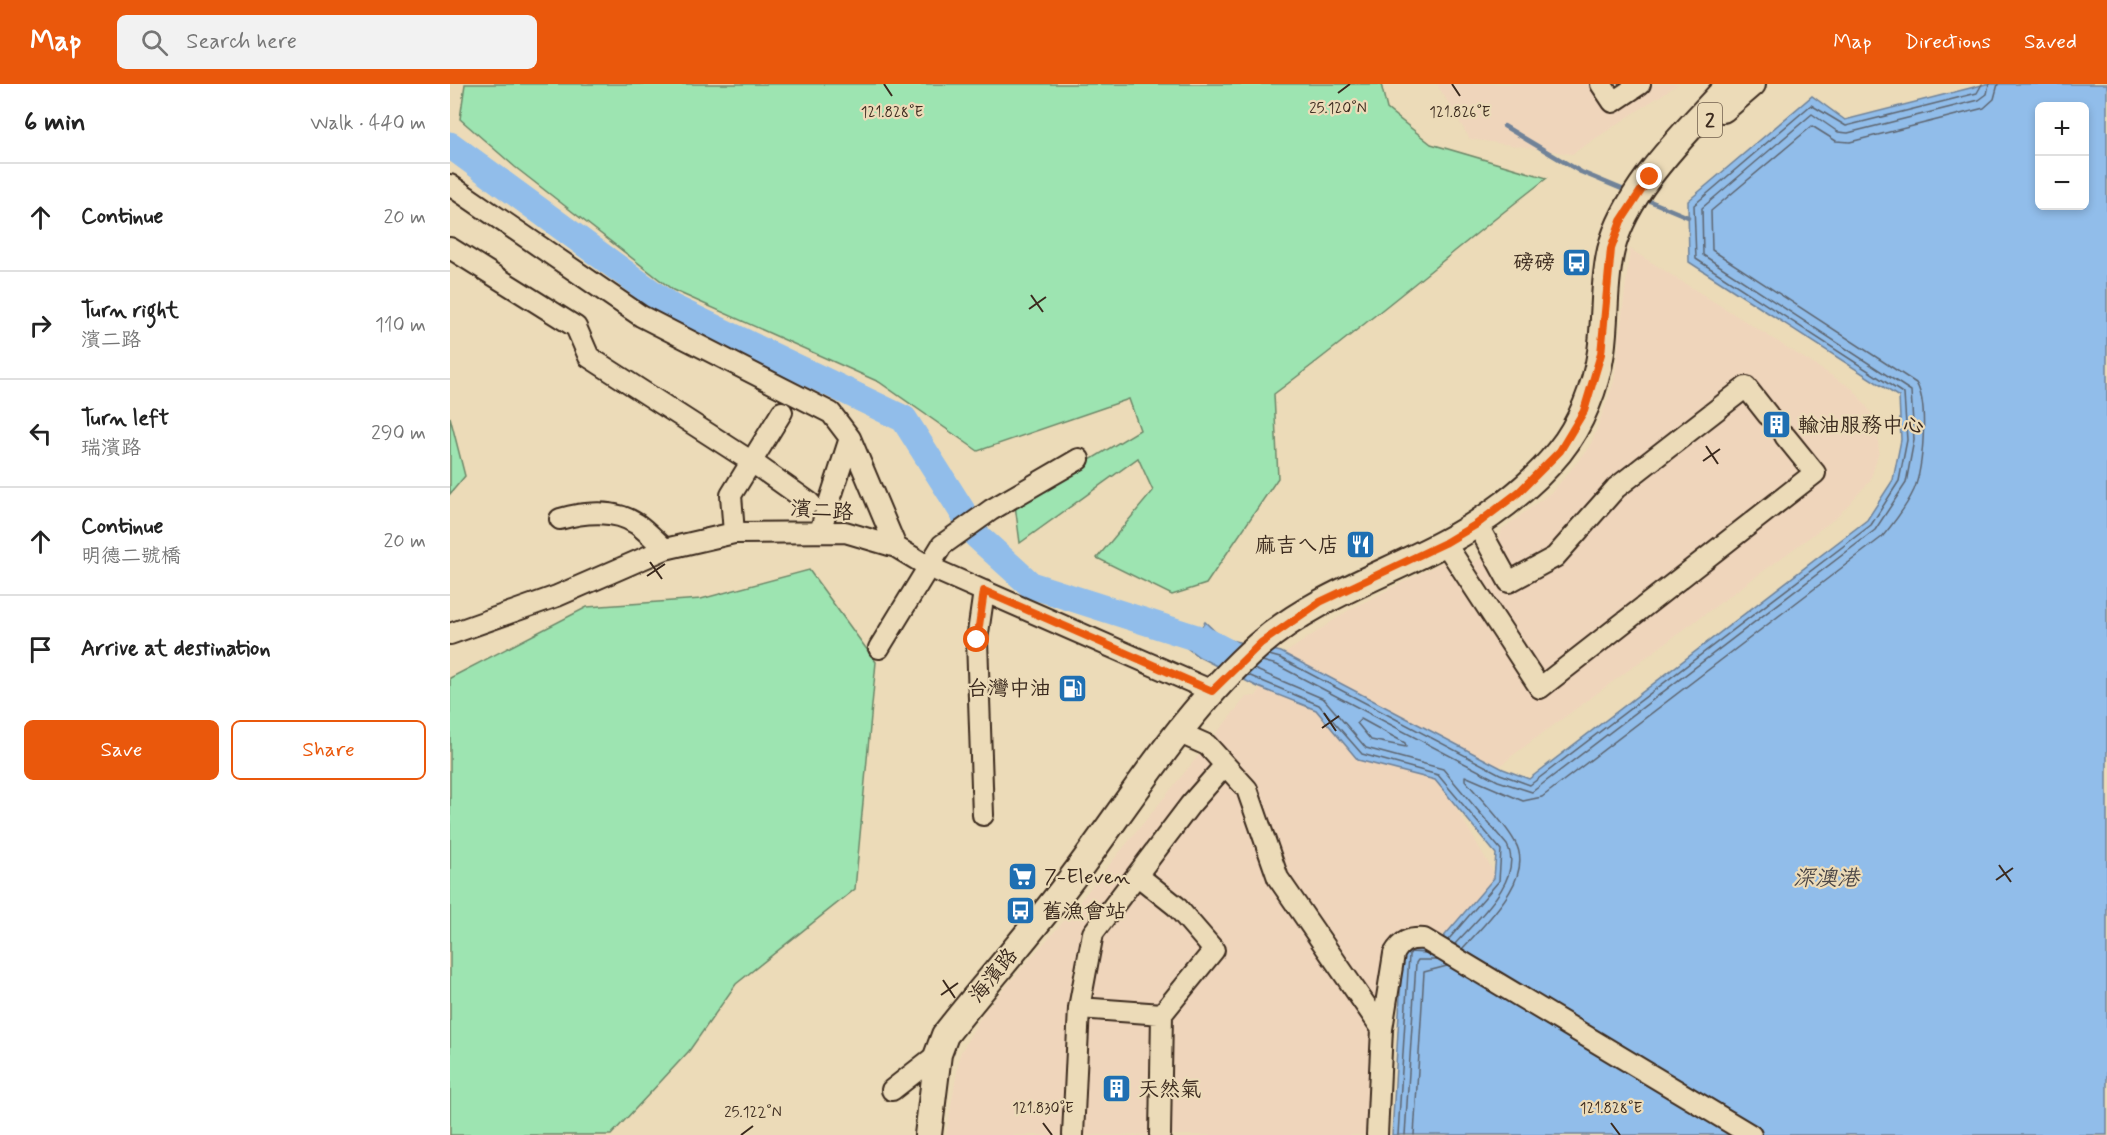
<!DOCTYPE html>
<html lang="en">
<head>
<meta charset="utf-8">
<style>
  body { margin:0; font-family:Mynerve,"LXGW WenKai TC",sans-serif; background:#f2f2f2; color:#222 }
  .controls { position:absolute; right:18px; top:18px; display:grid; overflow:hidden; border-radius:9px; box-shadow:0 3px 9px #0003 }
  .controls button { width:54px; height:54px; display:grid; place-items:center; padding:0; border:0; border-bottom:2px solid #e0e0e0; background:#fff; color:#222; font:30px sans-serif }
  .stop { position:absolute; width:18px; height:18px; margin:-14px; border:4px solid #ea580c; border-radius:50%; background:#fff }
  .stop.end { background:#ea580c; border-color:#fff; box-shadow:0 2px 6px #0008 }
  .list { margin:0; padding:0; list-style:none }
  h2 { display:flex; justify-content:space-between; align-items:center; height:78px; margin:0; padding:0 24px; font-size:26px }
  h2 small { font-size:20px; font-weight:400; color:#767676 }
  .list li { display:grid; grid-template-columns:39px 1fr auto; gap:18px; align-items:center; box-sizing:border-box; height:108px; padding:0 24px; border-top:2px solid #e0e0e0 }
  .list b { display:block; font-size:22px; white-space:nowrap }
  .list p { margin:0; font-size:20px; white-space:nowrap; color:#767676 }
  .list em { font-size:20px; font-style:normal; color:#767676 }
  .actions { display:flex; gap:12px; padding:18px 24px }
  .actions a { flex:1; padding:14px 0; border:2px solid #ea580c; border-radius:9px; text-align:center; font-size:21px; color:#ea580c }
  .actions .main { background:#ea580c; color:#fff }
  .icon { flex:none; width:33px; height:33px; fill:none; stroke:currentColor; stroke-width:2; stroke-linecap:round; stroke-linejoin:round }
  .map { position:relative; flex:none; width:1657px; height:1051px; overflow:hidden }
  header { display:flex; align-items:center; gap:36px; box-sizing:border-box; height:84px; padding:0 30px; background:#ea580c; color:#fff }
  header strong { font-size:28px }
  nav { display:flex; gap:33px; margin-inline-start:auto; font-size:21px }
  .search { width:420px; height:54px; background:#f2f2f2; display:flex; align-items:center; gap:15px; box-sizing:border-box; padding:0 21px; border-radius:9px; color:#767676; font-size:22px }
  main { display:flex }
  aside { flex:1; background:#fff }
  .map>svg:first-child { display:block }
  .built { fill:#efd5bb }
  .green { fill:#9de4b1; stroke:#6c8768; stroke-width:1.5 }
  .water { fill:#91bdea; stroke:#6f8298; stroke-width:1.5; fill-rule:evenodd }
  .lines { fill:none; stroke-linecap:round; stroke-linejoin:round }
  .shore { stroke:#5d6570; stroke-width:1.5 }
  .stream { stroke:#6f8298; stroke-width:4.5 }
  .river { stroke:#91bdea; stroke-width:27 }
  .minor-casing { stroke:#3b2a1e; stroke-width:24 }
  .major-casing { stroke:#3b2a1e; stroke-width:30 }
  .minor { stroke:#ecdbb8; stroke-width:20 }
  .major { stroke:#ecdbb8; stroke-width:26 }
  .route { stroke:#ea580c; stroke-width:8 }
  .ticks { fill:none; stroke:#3b2a1e; stroke-width:2 }
  .labels { text-anchor:middle; stroke-width:4.5; stroke-linejoin:round; paint-order:stroke }
  .shield { fill:#ecdbb8; stroke:#705f4c; stroke-width:1.5 }
  .shield-label { font-size:20px; font-weight:bold; fill:#3b2a1e }
  .poi-label { font-size:21px; fill:#3b2a1e; stroke:#ecdbb8; text-anchor:start }
  .street-label { font-size:21px; fill:#3b2a1e; stroke:#ecdbb8 }
  .water-label { font-size:22px; font-style:italic; fill:#4c4747; stroke:#ecdbb8 }
  .ticks-label { font-size:15px; text-anchor:middle; fill:#3b2a1e; stroke:#ecdbb8; stroke-width:4.5; stroke-linejoin:round; paint-order:stroke }
</style>
</head>
<body>
<header>
<strong>Map</strong>
<div class="search"><svg class="icon" aria-label="search" viewBox="0 0 24 24"><circle cx="10" cy="10" r="6"/><path d="M15 15l6 6"/></svg>Search here</div>
<nav><a>Map</a><a>Directions</a><a>Saved</a></nav>
</header>
<main>
<aside>
<h2>6 min<small>Walk · 440 m</small></h2>
<ul class="list">
<li><svg class="icon" aria-label="ahead" viewBox="0 0 24 24"><path d="M12 20V5M6 11l6-6 6 6"/></svg><div><b>Continue</b></div><em>20 m</em></li>
<li><svg class="icon" aria-label="right" viewBox="0 0 24 24"><path d="M7 20v-9h11M14 6l5 5-5 5"/></svg><div><b>Turn right</b><p>濱二路</p></div><em>110 m</em></li>
<li><svg class="icon" aria-label="left" viewBox="0 0 24 24"><path d="M17 20v-9H6M10 6l-5 5 5 5"/></svg><div><b>Turn left</b><p>瑞濱路</p></div><em>290 m</em></li>
<li><svg class="icon" aria-label="ahead" viewBox="0 0 24 24"><path d="M12 20V5M6 11l6-6 6 6"/></svg><div><b>Continue</b><p>明德二號橋</p></div><em>20 m</em></li>
<li><svg class="icon" aria-label="arrive" viewBox="0 0 24 24"><path d="M6 21V4h12l-3 4 3 4H6"/></svg><div><b>Arrive at destination</b></div></li>
</ul>
<div class="actions"><a class="main">Save</a><a>Share</a></div>
</aside>
<div class="map">
<svg width="1657" height="1051" viewBox="0 0 1657 1051">
  <rect width="100%" height="100%" fill="#ecdbb8"/>
  <filter id="ink" filterUnits="userSpaceOnUse"><feTurbulence type="fractalNoise" baseFrequency=".0167" numOctaves="2"/><feDisplacementMap in="SourceGraphic" scale="12" xChannelSelector="R" yChannelSelector="G"/><feConvolveMatrix kernelMatrix="1 2 1 2 8 2 1 2 1" color-interpolation-filters="sRGB"/></filter>
  <g filter="url(#ink)">
    <path class="built" d="M 987,0 L 1228,0 L 1122,70 L 1020,55 Z
      M 1180,165 L 1403,305 L 1426,335 L 1429,368 L 1420,397 L 1387,433 L 1063,671 L 1005,722 L 1047,794 L 985,866 L 961,862 L 946,899 L 936,1051 L 496,1051 L 510,970 L 534,927 L 612,839 L 796,613 L 806,612 L 831,572 L 899,526 L 994,477 L 1010,486 L 1047,465 L 1052,445 L 1103,407 L 1140,363 L 1164,298 Z"/>
    <path class="green" d="M 15,0 L 931,0 L 937,25 L 981,60 L 1097,94 C 1005,165 917,241 824,310 L 828,394 L 756,500 L 722,511 L 647,474 L 703,407 L 688,374 L 570,459 L 565,421 L 690,346 L 679,315 L 528,367 L 429,298 L 223,206 L 65,83 L 10,35 Z
      M 0,333 L 15,392 L 0,410 Z
      M 359,486 L 426,578 L 405,805 L 286,900 L 239,967 L 161,1051 L 0,1051 L 0,594 L 137,523 L 251,515 Z"/>
    <path class="water" d="M 1536,0 L 1657,0 L 1657,1051 L 942,1051 L 953,861 L 984,864 L 1044,794 L 1046,770 L 985,696 L 908,676 L 866,626 L 808,603 L 749,573 L 737,564 L 755,538 L 772,554 L 831,568 L 1053,685 L 1079,695 L 1417,436 L 1443,396 L 1451,356 L 1449,313 L 1239,178 L 1238,117 L 1362,12 L 1395,36 ZM 1590,22 L 1634,22 L 1634,122 L 1590,122 Z"/>
    <g class="lines">
      <path class="shore" d="M 819,571 L 830,574 L 1050,690 L 1080,701 L 1421,441 L 1449,397 L 1457,356 L 1454,310 L 1246,175 L 1244,121 L 1361,21 L 1396,42 L 1527,9 L 1532,0
        M 771,577 L 746,563 L 754,549 L 758,549 L 769,559 L 786,563
        M 812,577 L 827,581 L 1048,697 L 1082,708 L 1425,446 L 1456,399 L 1464,356 L 1461,307 L 1253,171 L 1252,124 L 1362,30 L 1388,48 L 1398,49 L 1529,16 L 1537,10 L 1539,0
        M 804,585 L 874,615 L 916,664 L 993,685 L 1057,761 C 1075,795 1025,837 1005,860
        M 798,591 L 869,621 L 912,670 L 988,691 L 1051,766 L 1049,797 L 998,856
        M 911,635 L 955,659 L 956,663 L 921,656 L 907,639 Z
        M 1012,865 C 1034,840 1086,794 1065,758 C 1053,736 1031,716 1015,696 L 1015,692 L 1073,717 L 1092,713 L 1432,453 C 1443,440 1457,421 1464,406 C 1473,384 1479,319 1466,299 L 1262,166 L 1261,127 L 1362,42 L 1386,57 L 1400,58 L 1534,24 L 1544,15 L 1548,0
        M 948,1051 L 959,871 L 961,868 L 976,869
        M 955,1051 L 966,879 L 968,876 L 988,876
        M 964,1051 L 974,888 L 997,882"/>
      <path class="stream" d="M 1054,42 L 1131,88 L 1179,108
        M 1195,115 L 1238,133"/>
      <path class="river" d="M 0,61 L 221,223 L 454,335 L 514,430
        M 527,452 L 581,501 L 756,557 L 777,568"/>
      <defs>
        <path id="minor" d="M 1151,0 L 1163,18 L 1190,0
          M 0,101 L 191,232 L 381,329 L 400,354 L 446,463
          M 0,164 L 126,243 L 139,273 L 302,378 L 360,419
          M 110,435 C 134,428 165,425 187,440 C 197,447 206,457 215,465
          M 1027,440 L 1059,498 L 1105,473 L 1166,404 L 1296,303 L 1318,331
          M 370,447 L 400,354
          M 284,449 L 281,411 L 332,328
          M 995,459 L 1090,604 L 1365,389 L 1335,352
          M 0,550 L 107,512 L 215,465 L 284,449 L 395,448 L 446,463 L 479,483 L 762,607
          M 429,564 L 492,461 L 541,426 L 629,375
          M 730,649 L 757,661 L 797,705 L 828,794 L 932,945 L 927,1051
          M 533,731 L 527,556 L 534,507
          M 629,924 L 712,930 L 764,866 L 726,822 L 687,791
          M 932,945 L 944,870 C 951,857 959,854 974,855 L 1301,1051
          M 442,1006 L 488,970
          M 623,1051 L 629,924 L 643,849 L 740,721 L 775,681
          M 710,1051 L 712,930"/>
        <path id="major" d="M 1273,25 L 1302,0
          M 478,1051 L 488,970 L 495,951 C 538,896 586,843 628,786 C 683,712 739,622 809,561 C 863,514 932,492 994,459 C 1036,437 1079,405 1109,368 C 1131,341 1146,302 1151,268 C 1156,234 1153,199 1161,166 C 1176,104 1239,46 1280,0"/>
      </defs>
      <use href="#minor" class="minor-casing"/>
      <use href="#major" class="major-casing"/>
      <use href="#minor" class="minor"/>
      <use href="#major" class="major"/>
    </g>
  </g>
  <g class="lines" filter="url(#ink)">
    <path class="route" d="M 527,556 L 534,507 L 762,607 L 811,559 L 870,518 L 995,459 L 1027,440 L 1069,408 L 1110,367 L 1134,327 L 1151,270 L 1161,165 L 1171,137 L 1200,93"/>
  </g>
  <path class="ticks" d="M 434,0 L 442,12M 1002,0 L 1010,12M 888,9 L 900,0M 581,211 L 593,228M 579,225 L 596,213M 1256,362 L 1268,380M 1253,377 L 1270,365M 200,478 L 212,495M 197,492 L 215,480M 874,629 L 886,647M 872,644 L 889,632M 1549,781 L 1561,798M 1546,796 L 1563,784M 493,896 L 505,914M 491,911 L 508,899M 593,1039 L 602,1051M 1161,1039 L 1170,1051M 291,1051 L 303,1042"/>
  <defs>
    <symbol id="bus-square" viewBox="-11 -11 22 22"><rect x="-9" y="-9" width="18" height="18" rx="4" fill="#1f6fb2" stroke="#ecdbb8"/><path d="M-5-6H5V4H4V6H2V4H-2V6H-4V4H-5ZM-3.5-4V0h7V-4ZM-3.5 1.2v1.5H-2V1.2ZM2 1.2v1.5H3.5V1.2Z" fill="#fff"/></symbol>
    <symbol id="building-square" viewBox="-11 -11 22 22"><rect x="-9" y="-9" width="18" height="18" rx="4" fill="#1f6fb2" stroke="#ecdbb8"/><path d="M-4-6H4V6H1V3H-1V6H-4ZM-2.5-4.3h1.7v1.8h-1.7ZM.8-4.3h1.7v1.8H.8ZM-2.5-1h1.7V.8h-1.7ZM.8-1h1.7V.8H.8Z" fill="#fff"/></symbol>
    <symbol id="restaurant-square" viewBox="-11 -11 22 22"><rect x="-9" y="-9" width="18" height="18" rx="4" fill="#1f6fb2" stroke="#ecdbb8"/><path d="M-5-6h1v4h1v-4h1v4h1v-4h1v5L-1.5 .5V6h-2V.5L-5-1ZM5-6V6H3V1.5H1.5Q1.5-4 5-6Z" fill="#fff"/></symbol>
    <symbol id="fuel-square" viewBox="-11 -11 22 22"><rect x="-9" y="-9" width="18" height="18" rx="4" fill="#1f6fb2" stroke="#ecdbb8"/><path d="M-5.5-6h7V0h2V4h1.3V-2.5L3-4.5l.8-.8L6-3V5H2.5V1h-1V6h-7ZM-4.2-4.7v3.2H.2V-4.7Z" fill="#fff"/></symbol>
    <symbol id="supermarket-square" viewBox="-11 -11 22 22"><rect x="-9" y="-9" width="18" height="18" rx="4" fill="#1f6fb2" stroke="#ecdbb8"/><path d="M-6-5.5h2.5l.6 2H6L4.5 2H-2.5L-4.4-4H-6ZM-1.5 3.2a1.3 1.3 0 1 0 .1 0ZM3 3.2a1.3 1.3 0 1 0 .1 0Z" fill="#fff"/></symbol>
  </defs>
  <g fill-rule="evenodd">
    <use href="#bus-square" x="1110" y="162" width="33" height="33"/>
    <use href="#building-square" x="1310" y="324" width="33" height="33"/>
    <use href="#restaurant-square" x="894" y="444" width="33" height="33"/>
    <use href="#fuel-square" x="606" y="588" width="33" height="33"/>
    <use href="#supermarket-square" x="556" y="776" width="33" height="33"/>
    <use href="#bus-square" x="554" y="810" width="33" height="33"/>
    <use href="#building-square" x="650" y="988" width="33" height="33"/>
  </g>
  <g class="labels">
    <rect class="shield" x="1248" y="19" width="24" height="34" rx="4.5"/>
    <g class="shield-label">
      <text x="1260" y="43">2</text>
    </g>
    <g class="poi-label">
      <text x="1105" y="185" text-anchor="end">磅磅</text>
      <text x="1348" y="348">輸油服務中心</text>
      <text x="889" y="468" text-anchor="end">麻吉ㄟ店</text>
      <text x="601" y="611" text-anchor="end">台灣中油</text>
      <text x="594" y="799">7-Eleven</text>
      <text x="592" y="834">舊漁會站</text>
      <text x="688" y="1012">天然氣</text>
    </g>
    <g class="street-label">
      <text transform="translate(372 426) rotate(4)" y="7">濱二路</text>
      <text transform="translate(543 891) rotate(-51)" y="7">海濱路</text>
    </g>
    <g class="water-label">
      <text x="1376" y="801">深澳港</text>
    </g>
  </g>
  <g class="ticks-label">
    <text x="888" y="29">25.120°N</text>
    <text x="442" y="33">121.828°E</text>
    <text x="1010" y="33">121.826°E</text>
    <text x="593" y="1029">121.830°E</text>
    <text x="1161" y="1029">121.828°E</text>
    <text x="303" y="1033">25.122°N</text>
  </g>
</svg>
<div class="controls">
<button>+</button>
<button>−</button>
</div>
<div class="stop" style="left:527px;top:556px"></div>
<div class="stop end" style="left:1200px;top:93px"></div>
</div>
</main>
</body>
</html>
